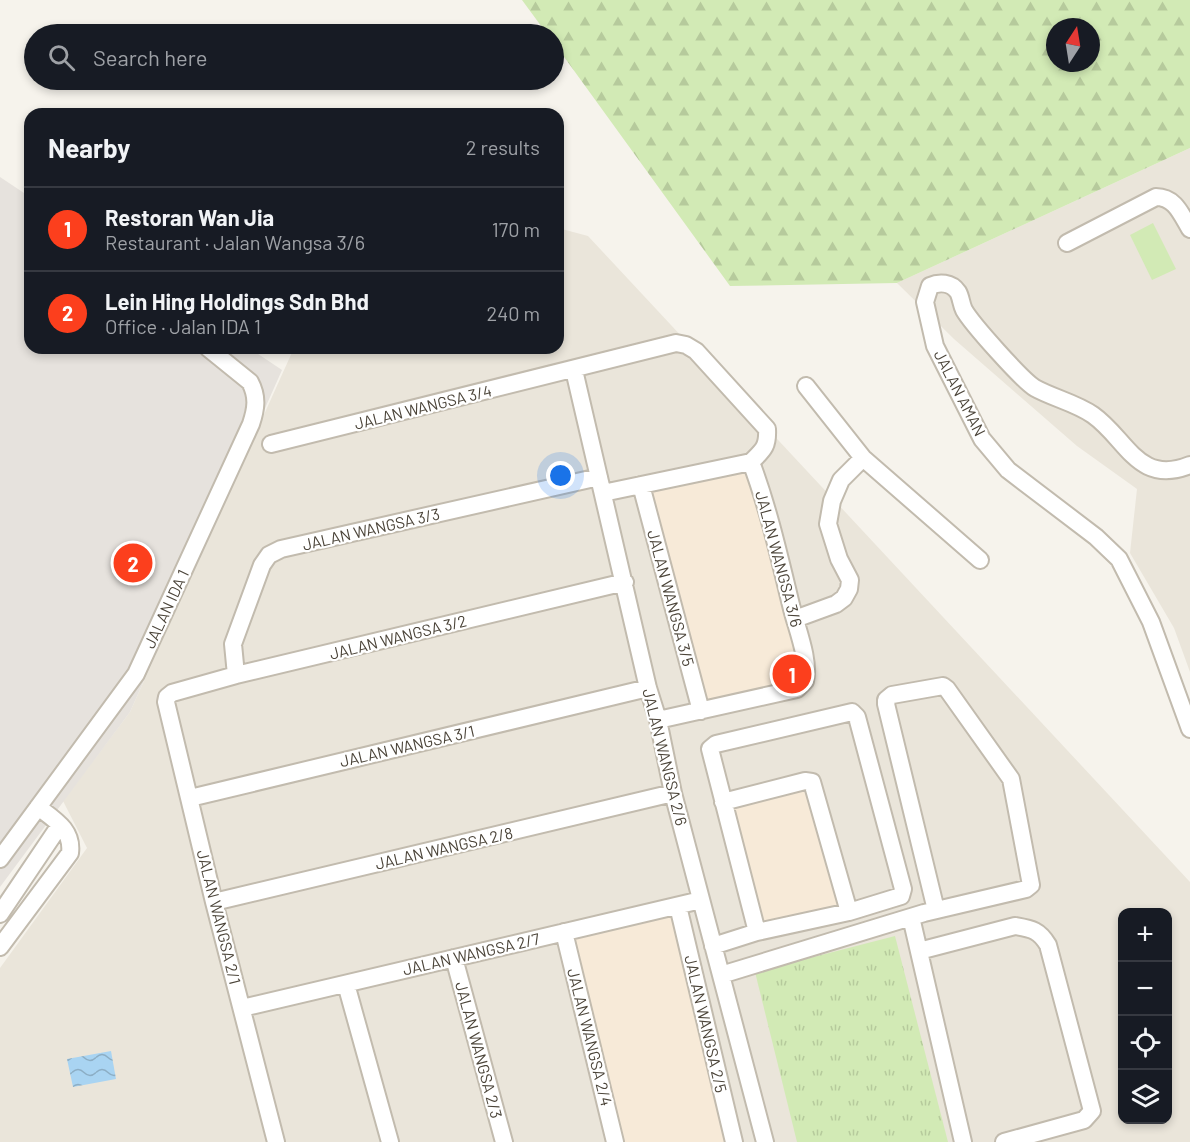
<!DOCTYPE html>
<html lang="en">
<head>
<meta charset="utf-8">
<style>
  body { margin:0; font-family:Barlow,sans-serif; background:#20242c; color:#f1f3f6 }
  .controls { position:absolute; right:18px; bottom:18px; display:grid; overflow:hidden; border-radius:12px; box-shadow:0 3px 9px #0003 }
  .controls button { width:54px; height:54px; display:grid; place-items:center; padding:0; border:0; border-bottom:2px solid #363941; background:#171b24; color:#f1f3f6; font:30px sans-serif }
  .compass { position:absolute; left:1046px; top:18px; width:54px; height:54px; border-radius:50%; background:#171b24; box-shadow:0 3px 9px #0003; rotate:12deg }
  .you { position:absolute; left:561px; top:476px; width:21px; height:21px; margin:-15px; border:4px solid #fff; border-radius:50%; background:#1a73e8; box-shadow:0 0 0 9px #1a73e833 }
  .badge { display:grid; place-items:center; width:39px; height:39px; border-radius:50%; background:#fc3f1d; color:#fff; font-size:20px; font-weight:700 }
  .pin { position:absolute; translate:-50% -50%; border:3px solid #fff; box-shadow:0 2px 6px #0006 }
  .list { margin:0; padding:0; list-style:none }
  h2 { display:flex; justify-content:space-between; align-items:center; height:78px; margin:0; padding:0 24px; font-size:26px }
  h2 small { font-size:20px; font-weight:400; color:#9ea1a6 }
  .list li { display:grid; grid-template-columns:39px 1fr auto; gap:18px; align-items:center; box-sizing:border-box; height:84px; padding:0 24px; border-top:2px solid #363941 }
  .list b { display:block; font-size:22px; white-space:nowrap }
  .list p { margin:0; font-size:20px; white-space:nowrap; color:#9ea1a6 }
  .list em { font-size:20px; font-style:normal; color:#9ea1a6 }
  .icon { flex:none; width:33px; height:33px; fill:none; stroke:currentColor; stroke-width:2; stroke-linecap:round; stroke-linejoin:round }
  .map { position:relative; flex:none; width:1190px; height:1142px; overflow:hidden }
  .search { position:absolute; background:#171b24; box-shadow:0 3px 9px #0003; left:24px; top:24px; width:540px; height:66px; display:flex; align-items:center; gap:15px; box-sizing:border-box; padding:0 21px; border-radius:33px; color:#9ea1a6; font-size:22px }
  .panel { position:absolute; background:#171b24; box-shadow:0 3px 9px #0003; left:24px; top:108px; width:540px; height:246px; border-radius:18px }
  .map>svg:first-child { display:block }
  .residential { fill:#eae5da; fill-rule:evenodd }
  .commercial { fill:#f7ead8 }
  .industrial { fill:#e6e2dd }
  .green { fill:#d2eab5 }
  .forest { fill:url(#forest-firs); fill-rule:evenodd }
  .park { fill:url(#park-tufts) }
  .water { fill:url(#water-waves) }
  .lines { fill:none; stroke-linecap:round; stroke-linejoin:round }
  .minor-casing { stroke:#c2bbae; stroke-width:20 }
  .minor { stroke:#fff; stroke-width:16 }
  .labels { text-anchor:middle; stroke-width:4.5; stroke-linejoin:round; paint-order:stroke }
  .street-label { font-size:16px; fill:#4b4439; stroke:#fff }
</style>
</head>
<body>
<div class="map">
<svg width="1190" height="1142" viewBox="0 0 1190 1142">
  <defs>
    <pattern id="forest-firs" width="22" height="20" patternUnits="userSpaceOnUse" patternTransform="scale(1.5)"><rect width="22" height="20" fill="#d2eab5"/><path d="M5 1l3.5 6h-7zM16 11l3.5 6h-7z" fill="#b6ca9c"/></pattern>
    <pattern id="park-tufts" width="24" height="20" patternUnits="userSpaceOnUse" patternTransform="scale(1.5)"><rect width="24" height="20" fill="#d2eab5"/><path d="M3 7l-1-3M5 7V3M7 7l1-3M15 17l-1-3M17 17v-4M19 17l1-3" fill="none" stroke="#b6ca9c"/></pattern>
    <pattern id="water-waves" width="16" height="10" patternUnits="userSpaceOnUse" patternTransform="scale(1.5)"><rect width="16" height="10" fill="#a9d4f2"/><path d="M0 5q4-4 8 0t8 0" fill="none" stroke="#8caec5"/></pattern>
  </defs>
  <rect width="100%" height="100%" fill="#f6f3ec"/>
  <path class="residential" d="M 1190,148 L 1190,672 L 1174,628 L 1130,553 L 1137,489 L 1077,446 L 954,339 L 897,283 Z
    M 558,228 L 588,236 L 1190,882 L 1190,1142 L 0,1142 L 0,968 L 87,848 L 63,801 L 130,712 L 294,348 L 558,348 ZM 1122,912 L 1168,912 L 1168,1120 L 1122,1120 Z"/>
  <path class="commercial" d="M 749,468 L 802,673 L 797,683 L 704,706 L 646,488 Z
    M 806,786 L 840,909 L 761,927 L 729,807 Z
    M 675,914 L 729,1142 L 622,1142 L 575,937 Z"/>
  <path class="industrial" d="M 0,177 L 30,197 L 30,348 L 249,348 L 282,370 L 130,712 L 0,887 Z"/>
  <path class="green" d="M 1153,223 L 1176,269 L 1152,280 L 1130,235 Z"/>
  <path class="forest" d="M 522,0 L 1190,0 L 1190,148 L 897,283 L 730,286 L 554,43 L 554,34 L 547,34 ZM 1055,27 L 1091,27 L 1091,63 L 1055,63 Z"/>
  <path class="park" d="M 895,936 L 948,1142 L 797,1142 L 755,972 Z"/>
  <path class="water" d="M 111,1051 L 116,1079 L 73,1087 L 67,1059 Z"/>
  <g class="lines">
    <defs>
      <path id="minor" d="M 1067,243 L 1156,197 C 1175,197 1181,214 1190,229
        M 574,370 L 648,688 L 658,720 L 673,793 L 765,1142
        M 806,386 L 863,458 L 980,560
        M 271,444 L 676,343 L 686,345 L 696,351 L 767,429 C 768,447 763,450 751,462
        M 1190,465 C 1138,486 1127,439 1093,415 C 1076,403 1053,398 1035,388 C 1022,380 972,324 964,310 C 961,304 961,297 958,292 C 951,282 939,282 930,286 L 925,302 L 935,346 L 982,439 L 1008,470 L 1096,537 L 1119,559 L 1151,622 L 1190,729
        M 641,485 L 701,711
        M 603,493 L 751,462
        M 795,619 L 836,604 L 844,598 L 849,589 L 850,580 L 839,559 L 828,524 L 832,501 L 841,480 L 863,458
        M 236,675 L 233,644 L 262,565 L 269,555 L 281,549 L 599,477
        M 658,720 L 797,689 L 805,681 C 810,661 797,629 792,609 C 780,560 769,510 751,462
        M 190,798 L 648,688
        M 723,802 L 805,781 L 812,782 L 849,912
        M 0,859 L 136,674 L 251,424 C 256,409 258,397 250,382 L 208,348
        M 214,902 L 673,793
        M 678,906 L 734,1142
        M 0,914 L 60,825
        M 911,917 L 963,1142
        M 564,932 L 615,1142
        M 713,946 L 757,932 L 849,912 L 901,896 L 903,889 L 857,717 L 852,712 L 716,744 L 710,749 L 757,932
        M 0,947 L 70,853 C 73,830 55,820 38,807
        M 919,951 L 1015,926 C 1032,929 1039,930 1048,945 L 1092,1111 L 1084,1120 L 1004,1142
        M 454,958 L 504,1142
        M 721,975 L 924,913 L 1026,889 L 1031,885 L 1011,779 L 947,689 L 943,686 L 892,695 L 886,700 L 886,704 L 936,910
        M 346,984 L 390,1142
        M 242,1008 L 701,900
        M 276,1142 L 214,902 L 166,702 L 167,697 L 172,693 L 236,675 L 625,582"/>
    </defs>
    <use href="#minor" class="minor-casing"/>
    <use href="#minor" class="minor"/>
  </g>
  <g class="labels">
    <g class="street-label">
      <text transform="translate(960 393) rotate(63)" y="6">JALAN AMAN</text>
      <text transform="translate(423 407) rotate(-14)" y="6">JALAN WANGSA 3/4</text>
      <text transform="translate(371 529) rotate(-13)" y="6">JALAN WANGSA 3/3</text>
      <text transform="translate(779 559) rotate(75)" y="6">JALAN WANGSA 3/6</text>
      <text transform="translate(671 598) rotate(75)" y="6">JALAN WANGSA 3/5</text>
      <text transform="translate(166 609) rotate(-65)" y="6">JALAN IDA 1</text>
      <text transform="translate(398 637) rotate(-14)" y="6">JALAN WANGSA 3/2</text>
      <text transform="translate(407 746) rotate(-13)" y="6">JALAN WANGSA 3/1</text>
      <text transform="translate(665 757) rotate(76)" y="6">JALAN WANGSA 2/6</text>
      <text transform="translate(444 848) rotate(-13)" y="6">JALAN WANGSA 2/8</text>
      <text transform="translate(219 917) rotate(76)" y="6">JALAN WANGSA 2/1</text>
      <text transform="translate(471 954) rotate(-13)" y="6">JALAN WANGSA 2/7</text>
      <text transform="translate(706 1024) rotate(77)" y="6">JALAN WANGSA 2/5</text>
      <text transform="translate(590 1037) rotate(76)" y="6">JALAN WANGSA 2/4</text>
      <text transform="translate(479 1050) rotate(75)" y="6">JALAN WANGSA 2/3</text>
    </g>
  </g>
</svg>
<div class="controls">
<button>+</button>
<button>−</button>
<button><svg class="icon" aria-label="locate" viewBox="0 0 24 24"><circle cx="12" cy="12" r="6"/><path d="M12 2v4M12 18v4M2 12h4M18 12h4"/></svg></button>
<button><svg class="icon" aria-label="layers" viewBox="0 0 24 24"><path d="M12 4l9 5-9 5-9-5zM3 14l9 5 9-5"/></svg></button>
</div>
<svg class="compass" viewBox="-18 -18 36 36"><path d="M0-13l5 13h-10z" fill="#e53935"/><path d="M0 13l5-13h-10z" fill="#9ea1a6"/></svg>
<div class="you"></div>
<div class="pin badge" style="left:792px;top:674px">1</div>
<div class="pin badge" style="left:133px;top:563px">2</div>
<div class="search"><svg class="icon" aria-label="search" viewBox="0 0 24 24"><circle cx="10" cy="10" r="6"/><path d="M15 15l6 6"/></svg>Search here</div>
<section class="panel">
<h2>Nearby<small>2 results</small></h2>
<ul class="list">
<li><span class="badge">1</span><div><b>Restoran Wan Jia</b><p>Restaurant · Jalan Wangsa 3/6</p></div><em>170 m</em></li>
<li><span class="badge">2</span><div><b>Lein Hing Holdings Sdn Bhd</b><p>Office · Jalan IDA 1</p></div><em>240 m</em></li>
</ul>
</section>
</div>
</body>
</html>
